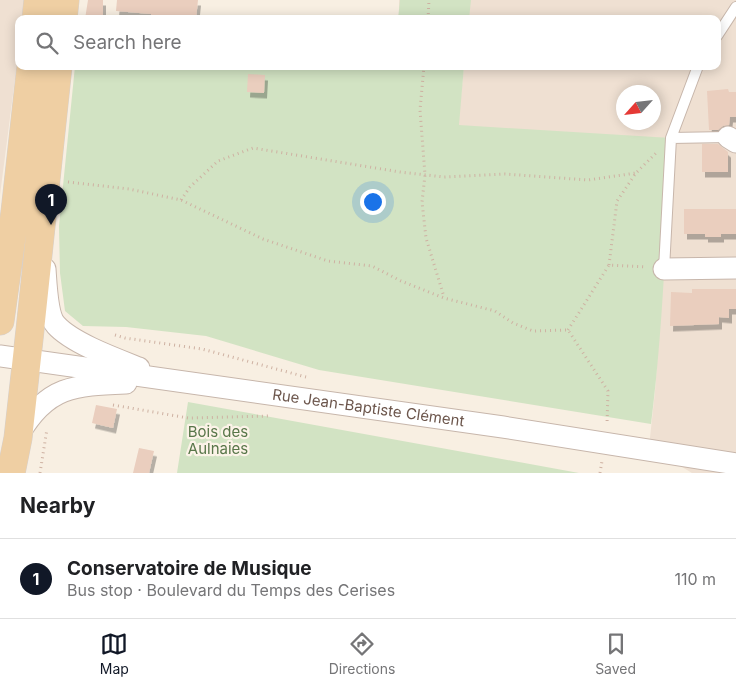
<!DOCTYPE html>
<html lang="en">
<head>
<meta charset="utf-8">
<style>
  body { margin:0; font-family:Inter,sans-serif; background:#f6f6f6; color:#202124 }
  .compass { position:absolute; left:616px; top:85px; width:45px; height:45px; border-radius:50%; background:#fff; box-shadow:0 2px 12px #0003; rotate:243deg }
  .you { position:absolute; left:372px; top:201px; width:18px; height:18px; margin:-12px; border:4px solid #fff; border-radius:50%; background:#1a73e8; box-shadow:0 0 0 8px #1a73e833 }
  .badge { display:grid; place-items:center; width:32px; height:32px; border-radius:50%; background:#111827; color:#fff; font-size:16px; font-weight:700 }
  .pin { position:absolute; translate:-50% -41px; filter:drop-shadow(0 1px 2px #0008) }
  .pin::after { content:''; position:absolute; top:26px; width:18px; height:15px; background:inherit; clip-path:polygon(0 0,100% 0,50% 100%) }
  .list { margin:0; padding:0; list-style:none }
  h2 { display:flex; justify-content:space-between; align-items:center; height:65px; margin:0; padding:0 20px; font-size:21px }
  h2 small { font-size:16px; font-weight:400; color:#757577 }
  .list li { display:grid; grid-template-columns:32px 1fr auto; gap:15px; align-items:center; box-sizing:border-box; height:80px; padding:0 20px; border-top:1px solid #e0e0e0 }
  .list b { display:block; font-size:19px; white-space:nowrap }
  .list p { margin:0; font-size:16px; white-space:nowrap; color:#757577 }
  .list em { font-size:16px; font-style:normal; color:#757577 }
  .icon { flex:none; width:28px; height:28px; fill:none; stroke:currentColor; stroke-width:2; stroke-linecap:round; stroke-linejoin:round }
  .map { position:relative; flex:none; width:736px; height:473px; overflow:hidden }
  .search { position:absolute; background:#fff; box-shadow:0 2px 12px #0003; left:15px; right:15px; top:15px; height:55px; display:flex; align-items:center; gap:12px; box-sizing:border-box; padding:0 18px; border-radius:10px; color:#757577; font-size:19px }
  .sheet { height:145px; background:#fff }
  nav { display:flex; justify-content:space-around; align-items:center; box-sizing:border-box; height:70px; border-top:1px solid #e0e0e0; background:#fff; font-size:14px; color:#757577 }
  nav a { display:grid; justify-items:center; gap:2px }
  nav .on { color:#111827 }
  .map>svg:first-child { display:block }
  .residential { fill:#efe0d2; fill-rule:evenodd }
  .green { fill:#d2e3c3 }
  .building { fill:#eacebe; filter:url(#shadow) }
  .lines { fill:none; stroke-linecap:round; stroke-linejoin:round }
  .lane-casing { stroke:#c7b6ab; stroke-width:12 }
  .street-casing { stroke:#c7b6ab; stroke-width:23 }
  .primary-casing { stroke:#d6d0cd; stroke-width:29 }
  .path { stroke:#ceb1a2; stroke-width:3; stroke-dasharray:1 4; stroke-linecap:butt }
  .lane { stroke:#fff; stroke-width:10 }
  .street { stroke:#fff; stroke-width:21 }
  .primary { stroke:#efcfa3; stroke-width:28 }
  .labels { text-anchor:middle; stroke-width:4.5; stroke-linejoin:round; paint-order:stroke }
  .street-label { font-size:15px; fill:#6c564c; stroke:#fcf3e8 }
  .park-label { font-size:15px; fill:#587649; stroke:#fcf3e8 }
</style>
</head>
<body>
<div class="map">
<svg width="736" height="473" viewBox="0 0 736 473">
  <defs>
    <filter id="shadow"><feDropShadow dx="3" dy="5.5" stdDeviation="0" flood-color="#0004"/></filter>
  </defs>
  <rect width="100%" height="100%" fill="#f8efe2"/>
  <path class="residential" d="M 0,0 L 28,0 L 24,19 L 19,19 L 19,48 L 0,195 Z
    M 399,0 L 736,0 L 736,473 L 692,473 L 649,447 L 655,391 L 664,269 L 458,125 L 464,66 L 717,66 L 717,19 L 469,19 L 399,8 ZM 624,92 L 654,92 L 654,122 L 624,122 Z"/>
  <path class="green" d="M 400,0 L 471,0 L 469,19 L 398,19 Z
    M 75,66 L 464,66 L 459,125 L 671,138 C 666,233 663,329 651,424 L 319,370 L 206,336 L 126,327 L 83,326 L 65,311 L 60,273 L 59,226 Z
    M 188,402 L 579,473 L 177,473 Z"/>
  <path class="building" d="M 88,0 L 103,0 L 103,19 L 85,19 Z
    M 117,0 L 198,0 L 196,19 L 151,17 L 151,14 L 116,11 Z
    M 248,74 L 265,75 L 264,93 L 247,92 Z
    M 728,89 L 729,92 L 736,92 L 736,117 L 730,117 L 729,125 L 723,126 L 718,130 L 709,130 L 707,91 Z
    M 702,144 L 718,144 L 728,152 L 728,172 L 702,172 Z
    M 684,209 L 736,209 L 736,234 L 721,234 L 721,237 L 705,237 L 705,234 L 684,234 Z
    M 692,289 L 736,289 L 736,309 L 729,309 L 729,318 L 719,317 L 719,324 L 670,326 L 671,292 L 692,293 Z
    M 96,405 L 117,409 L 113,428 L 92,423 Z
    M 139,448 L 154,451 L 149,473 L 133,473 Z"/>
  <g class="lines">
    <defs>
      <path id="lane" d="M 717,36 L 736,7
        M 671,138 L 728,137
        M 664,269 L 671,138 L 698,66"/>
      <g id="street">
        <path d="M 728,137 L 736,142"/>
        <path d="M 45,269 C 46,282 47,316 56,325 C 72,343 116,359 139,368"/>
        <path d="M 664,269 L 736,268"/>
        <path id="s1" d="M 0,356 L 503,427 L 736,464"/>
        <path d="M 19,434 C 47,386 74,385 126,383"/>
      </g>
      <path id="primary" d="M 36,19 L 38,0
        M 63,19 L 65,0
        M 0,321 L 15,212 L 31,66
        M 11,473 L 18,438 L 30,330 L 58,66"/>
    </defs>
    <use href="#lane" class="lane-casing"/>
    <use href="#street" class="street-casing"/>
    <use href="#primary" class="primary-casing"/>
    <path class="path" d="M 428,19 L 429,0
      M 424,66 L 420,110 L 425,175 L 422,202 L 426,238 L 444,297
      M 68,182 L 129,189 L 181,200 L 263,239 L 328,261 L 372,266 L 401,281 L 444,298 L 495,311 L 513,323 L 533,331 L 568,330 L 608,391 L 607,424
      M 181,200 L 190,187 L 218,161 L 253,148 L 400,172 L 444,177 L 505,174 L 588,180 L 636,173
      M 609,265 L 617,201 L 636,173 L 656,153
      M 568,330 L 609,265 L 646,267
      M 115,335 L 125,338 L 202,349 L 306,377
      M 113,405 L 188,418 L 268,416
      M 40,473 L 47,429
      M 600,473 L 602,461"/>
    <use href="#lane" class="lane"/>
    <use href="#street" class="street"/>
    <use href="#primary" class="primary"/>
  </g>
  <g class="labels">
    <g class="street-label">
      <text dy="5" stroke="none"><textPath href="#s1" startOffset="372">Rue Jean-Baptiste Clément</textPath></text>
    </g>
    <g class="park-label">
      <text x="218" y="437">Bois des<tspan x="218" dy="17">Aulnaies</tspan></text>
    </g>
  </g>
</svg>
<svg class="compass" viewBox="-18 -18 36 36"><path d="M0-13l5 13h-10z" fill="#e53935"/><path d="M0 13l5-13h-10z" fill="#757577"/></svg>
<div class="you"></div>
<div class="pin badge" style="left:51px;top:225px">1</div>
<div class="search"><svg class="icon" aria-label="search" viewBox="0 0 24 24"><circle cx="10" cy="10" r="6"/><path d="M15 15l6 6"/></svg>Search here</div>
</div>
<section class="sheet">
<h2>Nearby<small></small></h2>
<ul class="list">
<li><span class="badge">1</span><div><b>Conservatoire de Musique</b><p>Bus stop · Boulevard du Temps des Cerises</p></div><em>110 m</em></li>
</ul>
</section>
<nav>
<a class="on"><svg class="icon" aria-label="map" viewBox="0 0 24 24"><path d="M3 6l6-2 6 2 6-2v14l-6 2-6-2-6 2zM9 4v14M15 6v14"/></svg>Map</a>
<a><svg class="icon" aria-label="directions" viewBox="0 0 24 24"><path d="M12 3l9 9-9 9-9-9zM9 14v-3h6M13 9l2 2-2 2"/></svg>Directions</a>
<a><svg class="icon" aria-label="saved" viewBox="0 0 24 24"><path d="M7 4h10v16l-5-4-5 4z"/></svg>Saved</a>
</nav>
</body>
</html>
